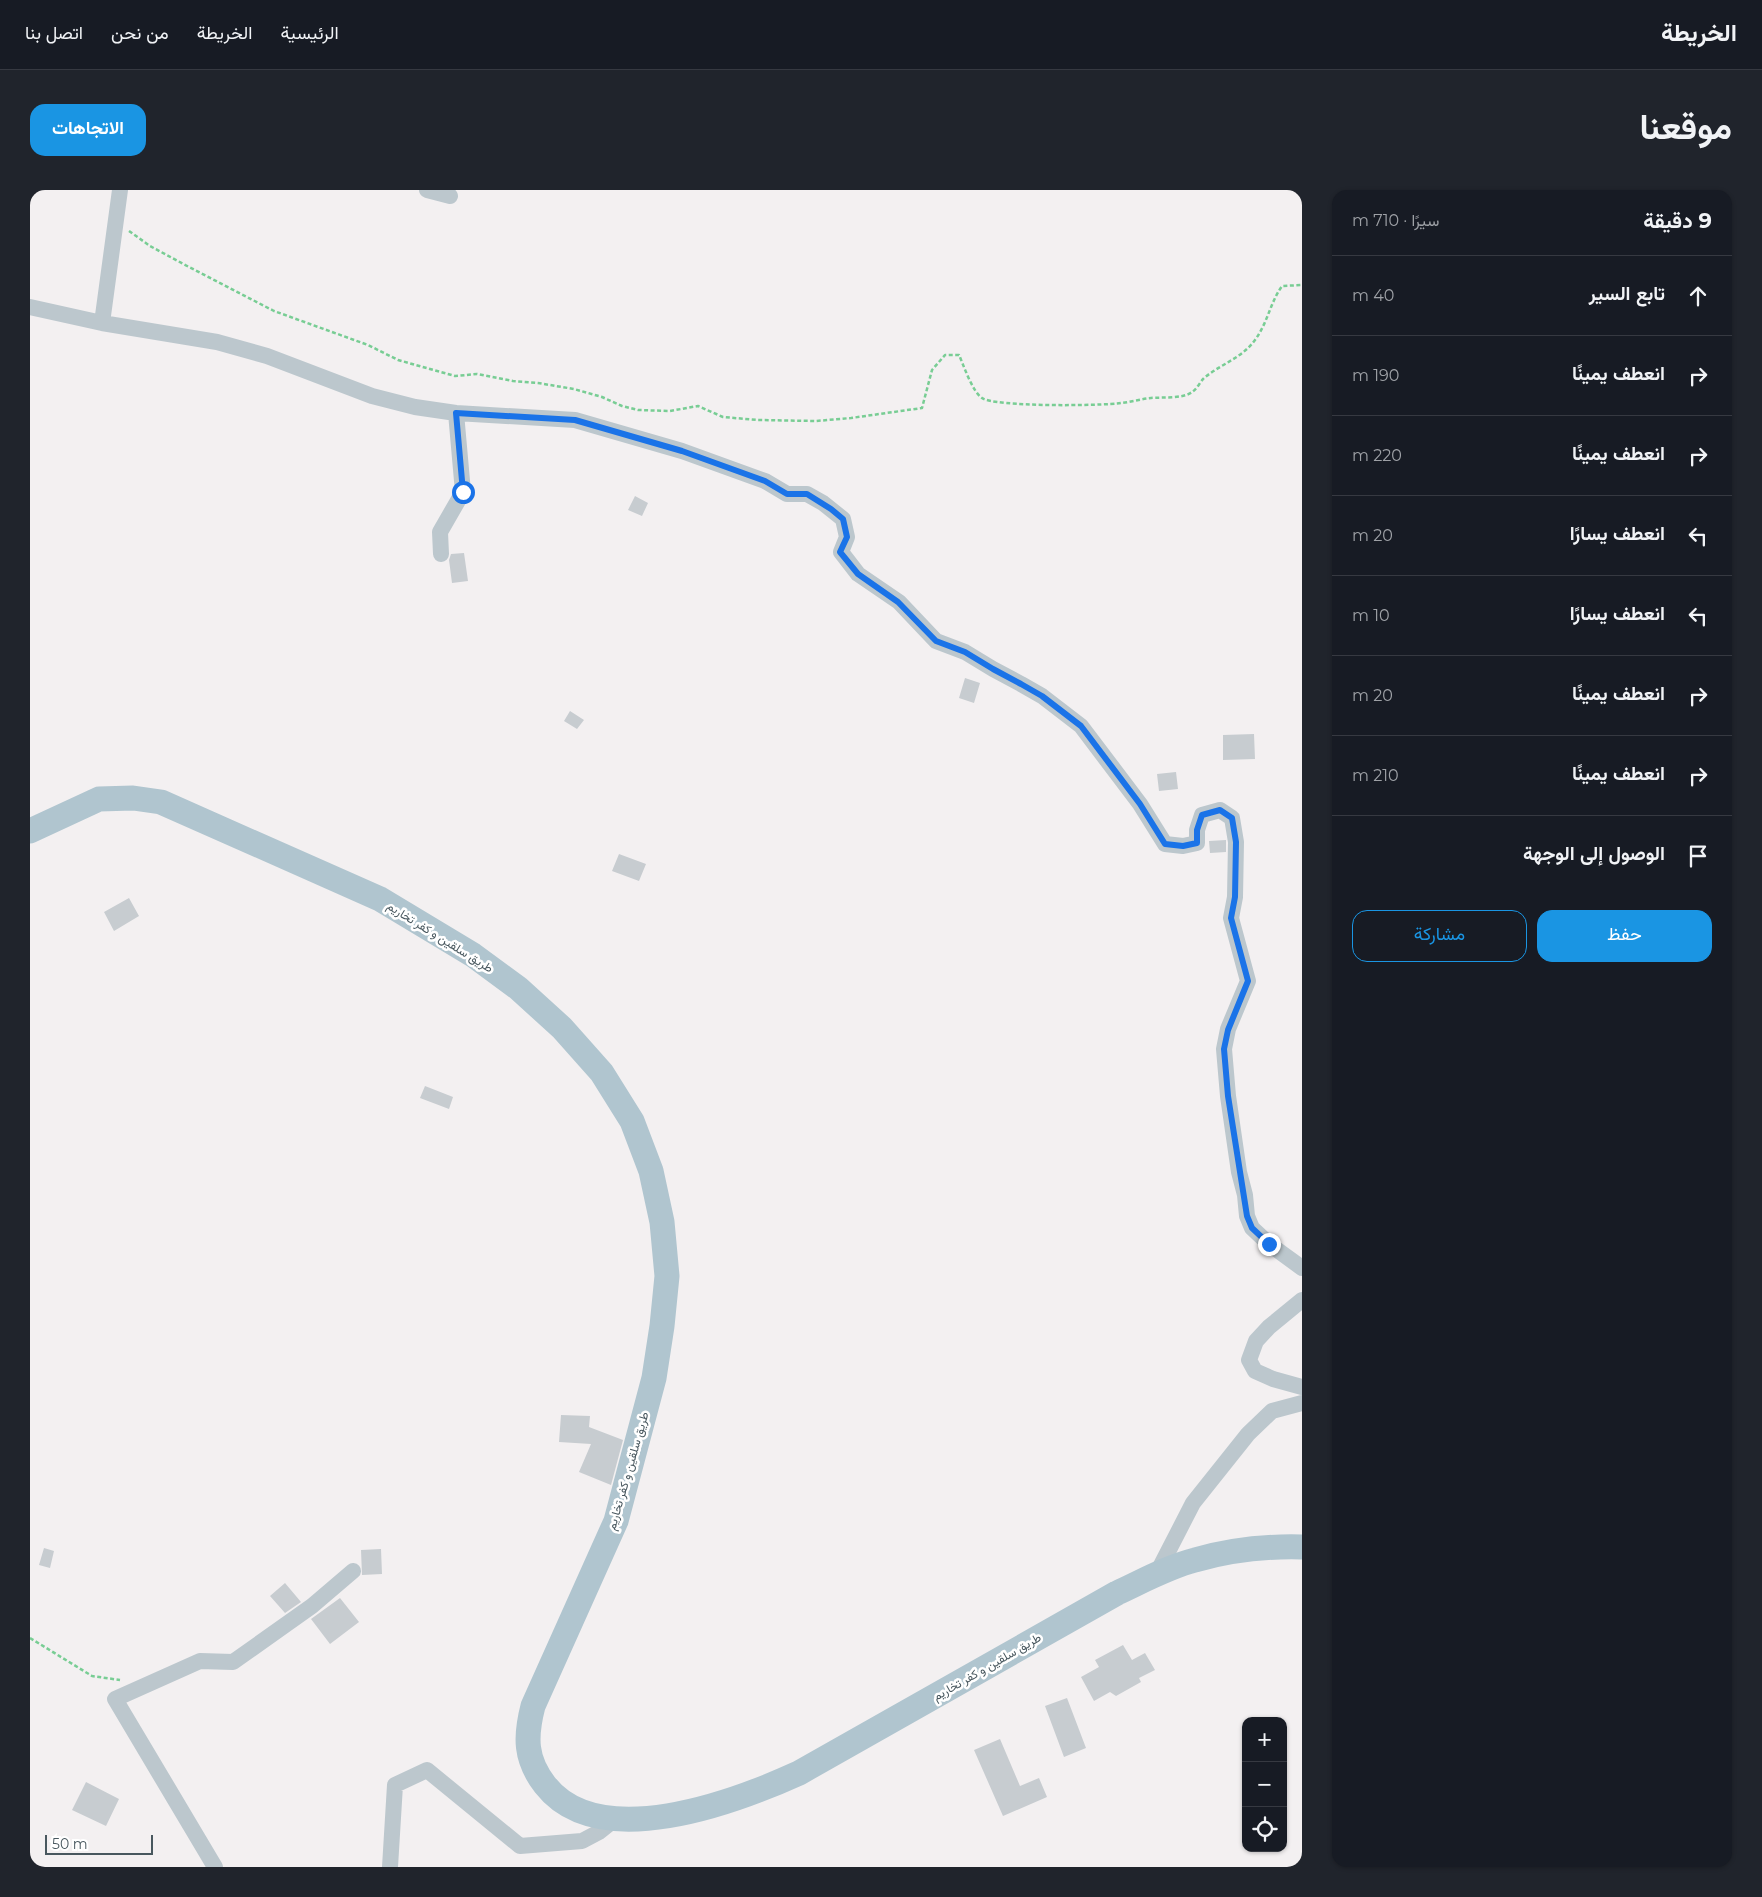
<!DOCTYPE html>
<html lang="ar">
<head>
<meta charset="utf-8">
<style>
  body { margin:0; font-family:Montserrat,Vazirmatn,sans-serif; background:#20242c; color:#f1f3f6; direction:rtl }
  .controls { position:absolute; right:15px; bottom:15px; display:grid; overflow:hidden; border-radius:10px; box-shadow:0 1px 4px #0004 }
  .controls button { width:45px; height:45px; display:grid; place-items:center; padding:0; border:0; border-bottom:1px solid #363941; background:#171b24; color:#f1f3f6; font:25px sans-serif }
  .scale { position:absolute; left:15px; bottom:12px; width:108px; box-sizing:border-box; padding-left:5px; border:2px solid #48575e; border-top:0; font-size:14px; line-height:18px; white-space:nowrap; color:#48575e; -webkit-text-stroke:4px #fff; paint-order:stroke }
  .stop { position:absolute; width:15px; height:15px; margin:-11px; border:4px solid #1a73e8; border-radius:50%; background:#fff }
  .stop.end { background:#1a73e8; border-color:#fff; box-shadow:0 1px 5px #0008 }
  .list { margin:0; padding:0; list-style:none }
  h2 { display:flex; justify-content:space-between; align-items:center; height:65px; margin:0; padding:0 20px; font-size:21px }
  h2 small { font-size:16px; font-weight:400; color:#9ea1a6 }
  .list li { display:grid; grid-template-columns:32px 1fr auto; gap:15px; align-items:center; box-sizing:border-box; height:80px; padding:0 20px; border-top:1px solid #363941 }
  .list b { display:block; font-size:19px; white-space:nowrap }
  .list em { font-size:16px; font-style:normal; color:#9ea1a6 }
  .actions { display:flex; gap:10px; padding:15px 20px }
  .actions a { flex:1; padding:11px 0; border:1px solid #1a95e3; border-radius:15px; text-align:center; font-size:18px; color:#1a95e3 }
  .actions .main { background:#1a95e3; color:#fff }
  .icon { flex:none; width:28px; height:28px; fill:none; stroke:currentColor; stroke-width:2; stroke-linecap:round; stroke-linejoin:round }
  .map { position:relative; flex:none; width:1272px; height:1677px; overflow:hidden; direction:ltr; border-radius:15px }
  header { display:flex; align-items:center; gap:30px; box-sizing:border-box; height:70px; padding:0 25px; background:#171b24; border-bottom:1px solid #363941 }
  header strong { font-size:24px }
  nav { display:flex; gap:28px; margin-inline-start:auto; font-size:18px }
  .intro { display:flex; align-items:center; justify-content:space-between; box-sizing:border-box; height:120px; padding:0 30px }
  h1 { margin:0; font-size:35px }
  .button { padding:12px 22px; border-radius:15px; background:#1a95e3; color:#fff; font-size:18px; font-weight:700 }
  main { display:flex; gap:30px; padding:0 30px }
  aside { flex:1; background:#171b24; border-radius:15px; box-shadow:0 1px 4px #0004 }
  .map>svg:first-child { display:block }
  .building { fill:#c7ccd0 }
  .lines { fill:none; stroke-linecap:round; stroke-linejoin:round }
  .path { stroke:#78cd94; stroke-width:2.5; stroke-dasharray:4 2.5; stroke-linecap:butt }
  .street { stroke:#bcc7cd; stroke-width:16 }
  .primary { stroke:#b0c5cf; stroke-width:25 }
  .route { stroke:#1a73e8; stroke-width:6 }
  .labels { text-anchor:middle; stroke-width:5; stroke-linejoin:round; paint-order:stroke }
  .street-label { font-size:12px; fill:#48575e; stroke:#fff }
</style>
</head>
<body>
<header>
<strong>الخريطة</strong>
<nav><a>الرئيسية</a><a>الخريطة</a><a>من نحن</a><a>اتصل بنا</a></nav>
</header>
<div class="intro"><h1>موقعنا</h1><a class="button">الاتجاهات</a></div>
<main>
<aside>
<h2>9 دقيقة<small>سيرًا · 710 m</small></h2>
<ul class="list">
<li><svg class="icon" aria-label="ahead" viewBox="0 0 24 24"><path d="M12 20V5M6 11l6-6 6 6"/></svg><div><b>تابع السير</b></div><em>40 m</em></li>
<li><svg class="icon" aria-label="right" viewBox="0 0 24 24"><path d="M7 20v-9h11M14 6l5 5-5 5"/></svg><div><b>انعطف يمينًا</b></div><em>190 m</em></li>
<li><svg class="icon" aria-label="right" viewBox="0 0 24 24"><path d="M7 20v-9h11M14 6l5 5-5 5"/></svg><div><b>انعطف يمينًا</b></div><em>220 m</em></li>
<li><svg class="icon" aria-label="left" viewBox="0 0 24 24"><path d="M17 20v-9H6M10 6l-5 5 5 5"/></svg><div><b>انعطف يسارًا</b></div><em>20 m</em></li>
<li><svg class="icon" aria-label="left" viewBox="0 0 24 24"><path d="M17 20v-9H6M10 6l-5 5 5 5"/></svg><div><b>انعطف يسارًا</b></div><em>10 m</em></li>
<li><svg class="icon" aria-label="right" viewBox="0 0 24 24"><path d="M7 20v-9h11M14 6l5 5-5 5"/></svg><div><b>انعطف يمينًا</b></div><em>20 m</em></li>
<li><svg class="icon" aria-label="right" viewBox="0 0 24 24"><path d="M7 20v-9h11M14 6l5 5-5 5"/></svg><div><b>انعطف يمينًا</b></div><em>210 m</em></li>
<li><svg class="icon" aria-label="arrive" viewBox="0 0 24 24"><path d="M6 21V4h12l-3 4 3 4H6"/></svg><div><b>الوصول إلى الوجهة</b></div></li>
</ul>
<div class="actions"><a class="main">حفظ</a><a>مشاركة</a></div>
</aside>
<div class="map">
<svg width="1272" height="1677" viewBox="0 0 1272 1677">
  <rect width="100%" height="100%" fill="#f3f0f1"/>
  <path class="building" d="M 605,306 L 618,313 L 612,326 L 598,320 Z
    M 434,363 L 438,391 L 422,393 L 419,370 L 421,364 Z
    M 935,488 L 950,493 L 944,513 L 929,508 Z
    M 540,521 L 554,530 L 547,539 L 534,531 Z
    M 1224,544 L 1225,569 L 1193,570 L 1193,545 Z
    M 1146,582 L 1148,599 L 1129,601 L 1127,584 Z
    M 1196,650 L 1196,662 L 1180,663 L 1179,651 Z
    M 589,664 L 616,674 L 609,691 L 582,681 Z
    M 99,708 L 109,726 L 84,741 L 74,722 Z
    M 395,896 L 423,907 L 419,919 L 390,908 Z
    M 531,1225 L 560,1226 L 559,1237 L 593,1250 L 581,1295 L 549,1282 L 561,1254 L 529,1252 Z
    M 14,1358 L 24,1361 L 20,1378 L 9,1375 Z
    M 351,1359 L 352,1384 L 332,1385 L 331,1360 Z
    M 255,1393 L 271,1412 L 255,1423 L 240,1406 Z
    M 310,1408 L 329,1432 L 300,1454 L 281,1429 Z
    M 1093,1455 L 1102,1470 L 1115,1463 L 1125,1480 L 1109,1488 L 1111,1492 L 1086,1506 L 1080,1502 L 1064,1511 L 1051,1487 L 1069,1477 L 1065,1470 Z
    M 1037,1508 L 1056,1558 L 1034,1567 L 1015,1516 Z
    M 970,1549 L 990,1596 L 1009,1588 L 1017,1607 L 973,1626 L 944,1560 Z
    M 56,1592 L 89,1609 L 76,1636 L 42,1620 Z"/>
  <g class="lines">
    <path class="path" d="M 99,41 L 120,56 L 159,77 L 244,121 L 338,155 L 368,170 L 425,186 L 447,184 L 483,191 L 508,193 L 544,199 L 572,207 L 592,216 L 608,220 L 640,221 L 668,216 L 693,227 L 728,230 L 786,231 L 821,228 L 892,218 L 902,180 L 915,165 L 929,165 C 934,176 942,201 952,208 C 964,217 1072,216 1091,213 C 1101,212 1111,209 1121,208 C 1132,207 1153,209 1162,202 C 1167,199 1170,192 1174,188 C 1191,174 1212,168 1225,150 C 1238,132 1240,113 1252,96 L 1272,95
      M 0,1448 L 62,1486 L 90,1490"/>
    <path class="street" d="M 397,0 L 420,6
      M 0,117 L 72,133 L 187,152 L 237,166 L 342,206 L 385,217 L 426,223 L 545,230 L 652,261 L 735,291 L 757,304 L 777,304 L 793,313 L 813,329 L 817,347 L 811,362 L 828,384 L 869,412 L 906,451 L 935,462 L 963,479 L 991,494 L 1012,506 L 1051,536 L 1110,614 L 1135,654 L 1153,656 L 1167,653 L 1167,640 L 1172,625 L 1190,620 L 1202,628 L 1206,652 L 1205,707 L 1201,728 L 1218,791 L 1198,839 L 1194,859 L 1198,906 L 1209,982 L 1215,1005 L 1217,1026 L 1222,1038 L 1239,1054 L 1272,1078
      M 72,133 L 90,0
      M 411,364 L 410,342 L 433,302 L 426,223
      M 1272,1110 L 1239,1137 L 1226,1151 L 1219,1170 L 1225,1181 L 1243,1189 L 1272,1197
      M 1126,1385 L 1163,1313 L 1218,1244 L 1242,1221 L 1272,1213
      M 185,1677 L 85,1509 L 170,1471 L 203,1472 L 282,1416 L 323,1381
      M 360,1677 L 365,1595 L 397,1580 L 490,1656 L 552,1651 L 569,1642 L 584,1630"/>
    <path class="primary" d="M 0,641 L 69,609 L 103,608 L 131,612 L 350,709 L 443,765 L 488,798 L 532,838 L 572,883 L 602,931 L 621,981 L 632,1032 L 637,1086 L 632,1136 L 624,1188 L 586,1331 L 503,1516 C 495,1547 495,1569 515,1595 C 569,1664 705,1612 769,1583 L 1087,1403 C 1113,1391 1138,1377 1165,1370 C 1200,1360 1236,1356 1272,1357"/>
  </g>
  <g class="lines">
    <path class="route" d="M 433,302 L 426,223 L 545,230 L 652,261 L 735,291 L 757,304 L 777,304 L 801,319 L 813,329 L 817,347 L 810,362 L 828,384 L 868,412 L 906,451 L 935,462 L 963,479 L 991,494 L 1012,506 L 1051,536 L 1110,614 L 1135,654 L 1153,656 L 1167,653 L 1167,640 L 1172,625 L 1190,620 L 1202,628 L 1206,652 L 1205,707 L 1201,728 L 1218,791 L 1198,840 L 1194,859 L 1198,906 L 1217,1026 L 1222,1038 L 1239,1054"/>
  </g>
  <g class="labels">
    <g class="street-label">
      <text transform="translate(410 747) rotate(32)" y="4">طريق سلقين و كفر تخاريم</text>
      <text transform="translate(598 1281) rotate(-74)" y="4">طريق سلقين و كفر تخاريم</text>
      <text transform="translate(957 1477) rotate(-30)" y="4">طريق سلقين و كفر تخاريم</text>
    </g>
  </g>
</svg>
<div class="controls">
<button>+</button>
<button>−</button>
<button><svg class="icon" aria-label="locate" viewBox="0 0 24 24"><circle cx="12" cy="12" r="6"/><path d="M12 2v4M12 18v4M2 12h4M18 12h4"/></svg></button>
</div>
<div class="scale">50 m</div>
<div class="stop" style="left:433px;top:302px"></div>
<div class="stop end" style="left:1239px;top:1054px"></div>
</div>
</main>
</body>
</html>
